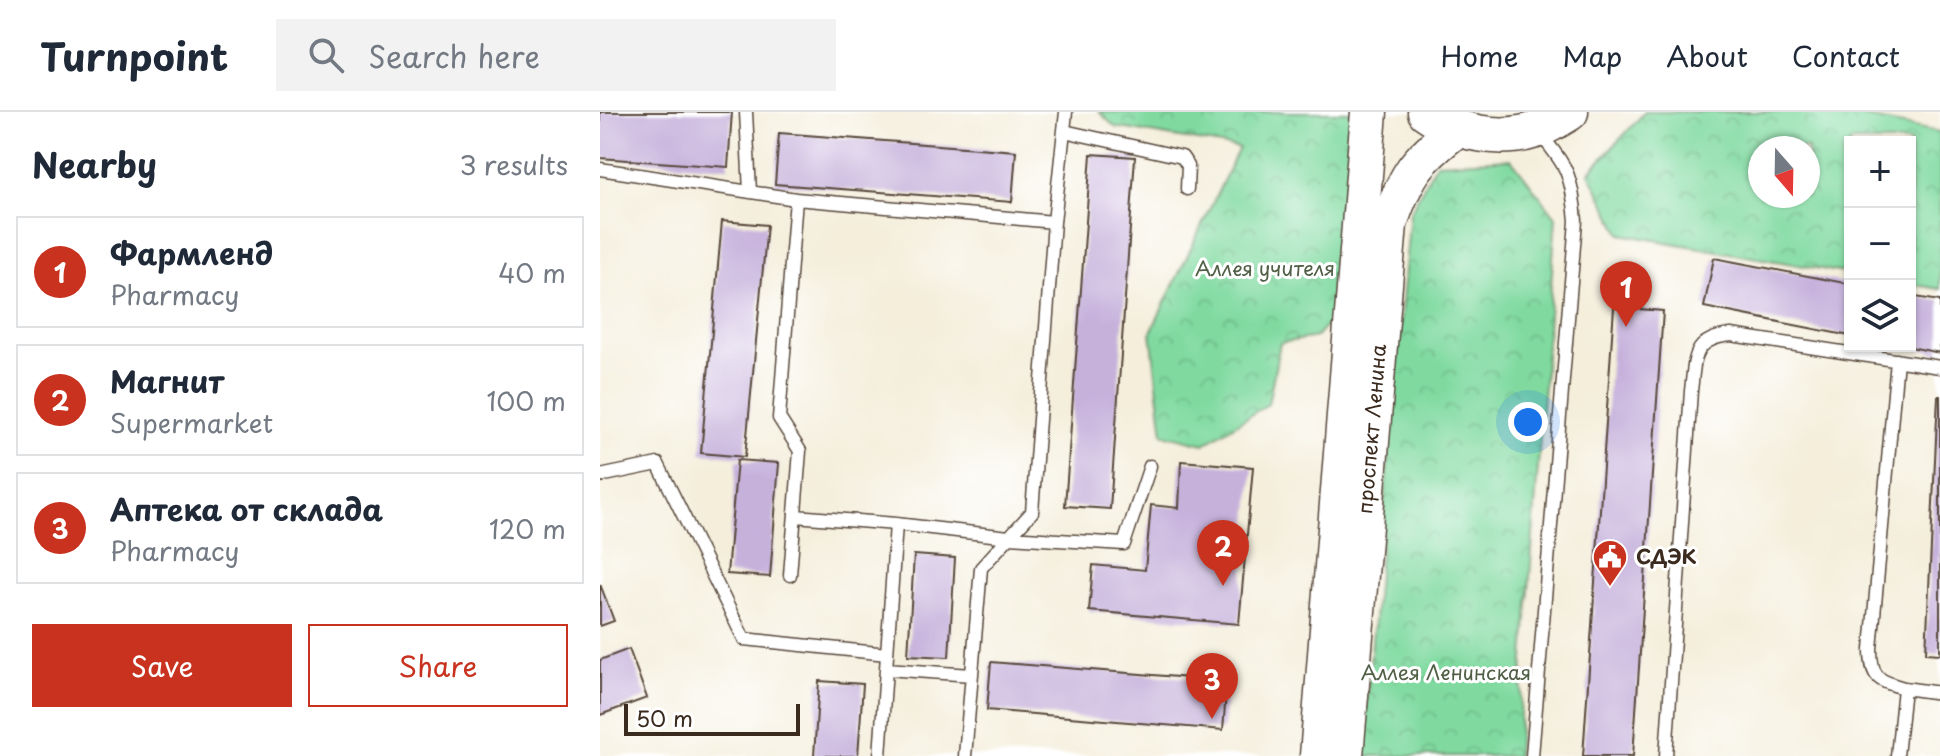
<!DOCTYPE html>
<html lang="en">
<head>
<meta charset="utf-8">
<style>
  body { margin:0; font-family:"Playpen Sans",sans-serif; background:#f2f2f3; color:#1f2937 }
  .controls { position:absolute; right:24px; top:24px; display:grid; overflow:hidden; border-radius:0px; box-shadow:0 2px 6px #0004 }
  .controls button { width:72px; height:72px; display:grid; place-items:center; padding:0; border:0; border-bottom:2px solid #e0e1e3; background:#fff; color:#1f2937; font:40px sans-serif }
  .compass { position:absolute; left:1148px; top:24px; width:72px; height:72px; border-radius:50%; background:#fff; box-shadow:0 2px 6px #0004; rotate:160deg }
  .scale { position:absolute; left:24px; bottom:20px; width:176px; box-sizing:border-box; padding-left:8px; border:4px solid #3b2a1e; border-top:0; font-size:22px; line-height:28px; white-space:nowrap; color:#3b2a1e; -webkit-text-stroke:6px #fff; paint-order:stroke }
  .you { position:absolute; left:928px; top:310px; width:28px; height:28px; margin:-20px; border:6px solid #fff; border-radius:50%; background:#1a73e8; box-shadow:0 0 0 12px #1a73e833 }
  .badge { display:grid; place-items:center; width:52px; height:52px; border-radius:50%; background:#c8321e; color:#fff; font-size:26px; font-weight:700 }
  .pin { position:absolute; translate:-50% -66px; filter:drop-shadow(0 2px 4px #0008) }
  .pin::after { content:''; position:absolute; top:42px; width:28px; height:24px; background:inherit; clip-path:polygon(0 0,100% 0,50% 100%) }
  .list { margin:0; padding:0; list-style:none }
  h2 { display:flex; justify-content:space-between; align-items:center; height:104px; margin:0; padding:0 32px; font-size:34px }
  h2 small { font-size:26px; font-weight:400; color:#747a83 }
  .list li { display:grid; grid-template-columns:52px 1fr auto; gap:24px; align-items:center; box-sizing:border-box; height:112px; margin:0 16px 16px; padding:0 16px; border:2px solid #e0e1e3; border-radius:0px }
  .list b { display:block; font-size:30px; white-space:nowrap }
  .list p { margin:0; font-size:26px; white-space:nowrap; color:#747a83 }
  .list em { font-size:26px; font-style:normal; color:#747a83 }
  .actions { display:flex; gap:16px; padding:24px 32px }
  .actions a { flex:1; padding:18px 0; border:2px solid #c8321e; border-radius:0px; text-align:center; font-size:28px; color:#c8321e }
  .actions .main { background:#c8321e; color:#fff }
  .icon { flex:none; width:44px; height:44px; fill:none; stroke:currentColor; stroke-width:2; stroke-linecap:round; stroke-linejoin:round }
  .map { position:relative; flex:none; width:1340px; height:644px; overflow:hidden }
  header { display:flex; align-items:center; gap:48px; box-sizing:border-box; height:112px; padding:0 40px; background:#fff; border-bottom:2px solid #e0e1e3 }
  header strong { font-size:38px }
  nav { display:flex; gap:44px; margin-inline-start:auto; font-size:28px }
  .search { width:560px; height:72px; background:#f2f2f3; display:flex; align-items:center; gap:20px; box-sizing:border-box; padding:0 28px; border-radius:0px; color:#747a83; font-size:30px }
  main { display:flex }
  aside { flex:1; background:#fff }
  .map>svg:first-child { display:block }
  .park { fill:url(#park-crowns); stroke:#5e825f; stroke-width:2; fill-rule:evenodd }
  .building { fill:#c6b1db }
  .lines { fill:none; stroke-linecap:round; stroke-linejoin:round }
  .service-casing { stroke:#57473a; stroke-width:15 }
  .primary-casing { stroke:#57473a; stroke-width:39 }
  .service { stroke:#fff; stroke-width:12 }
  .primary { stroke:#fff; stroke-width:36 }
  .labels { text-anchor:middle; stroke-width:6; stroke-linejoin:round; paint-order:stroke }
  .park-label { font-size:20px; fill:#505f45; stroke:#fff }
  .street-label { font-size:20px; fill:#3b2a1e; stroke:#fff }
  .poi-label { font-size:20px; font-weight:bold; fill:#3b2a1e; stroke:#fff; text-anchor:start }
</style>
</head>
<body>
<header>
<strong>Turnpoint</strong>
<div class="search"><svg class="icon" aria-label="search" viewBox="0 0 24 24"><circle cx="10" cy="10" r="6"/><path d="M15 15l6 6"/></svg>Search here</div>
<nav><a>Home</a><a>Map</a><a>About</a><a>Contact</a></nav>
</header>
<main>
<aside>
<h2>Nearby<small>3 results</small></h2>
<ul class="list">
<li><span class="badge">1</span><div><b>Фармленд</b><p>Pharmacy</p></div><em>40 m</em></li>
<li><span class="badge">2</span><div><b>Магнит</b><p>Supermarket</p></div><em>100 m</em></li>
<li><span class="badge">3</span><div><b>Аптека от склада</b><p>Pharmacy</p></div><em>120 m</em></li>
</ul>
<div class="actions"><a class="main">Save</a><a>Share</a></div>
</aside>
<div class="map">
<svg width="1340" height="644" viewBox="0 0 1340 644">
  <defs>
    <pattern id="park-crowns" width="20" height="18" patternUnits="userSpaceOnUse" patternTransform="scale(2)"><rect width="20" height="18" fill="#80daa0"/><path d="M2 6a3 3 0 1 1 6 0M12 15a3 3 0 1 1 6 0" fill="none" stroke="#70bb89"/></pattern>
  </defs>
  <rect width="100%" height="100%" fill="#fff"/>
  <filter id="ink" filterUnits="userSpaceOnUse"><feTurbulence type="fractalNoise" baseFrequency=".0125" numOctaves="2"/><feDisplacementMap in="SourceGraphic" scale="16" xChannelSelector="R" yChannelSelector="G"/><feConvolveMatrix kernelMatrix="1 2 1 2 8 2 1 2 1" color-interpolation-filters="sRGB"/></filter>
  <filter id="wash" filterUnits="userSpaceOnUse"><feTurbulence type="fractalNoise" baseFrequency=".006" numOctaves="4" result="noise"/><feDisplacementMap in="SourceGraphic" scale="32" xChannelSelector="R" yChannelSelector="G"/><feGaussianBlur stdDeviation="1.8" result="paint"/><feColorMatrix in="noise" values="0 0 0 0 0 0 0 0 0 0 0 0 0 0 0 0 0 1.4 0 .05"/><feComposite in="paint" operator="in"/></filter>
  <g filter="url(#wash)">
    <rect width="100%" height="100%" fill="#f4eedb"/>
    <path class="park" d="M 499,0 L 756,0 L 736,203 L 716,225 L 680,231 L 668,292 L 604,332 L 563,322 L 551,220 L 639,36 L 515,15 Z
      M 1045,0 L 1236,0 L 1340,20 L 1340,177 L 1310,172 L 1310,30 L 1250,30 L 1250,162 L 1021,122 L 989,61 ZM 1160,36 L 1208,36 L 1208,84 L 1160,84 Z
      M 911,47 L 956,105 L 917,644 L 762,644 L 810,100 L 836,51 Z"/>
    <g id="blocks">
      <path class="building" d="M 0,0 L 132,0 L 128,55 L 0,46 Z
        M 179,21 L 416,39 L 412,90 L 175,72 Z
        M 491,42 L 535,45 L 510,397 L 465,394 Z
        M 122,109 L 167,113 L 145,345 L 101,341 Z
        M 1114,146 L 1250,172 L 1250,224 L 1104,195 Z
        M 1310,184 L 1340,189 L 1340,241 L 1310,235 Z
        M 1014,195 L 1063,199 L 1033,644 L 983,644 Z
        M 1338,284 L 1340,284 L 1340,542 L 1326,541 Z
        M 137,348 L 179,351 L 170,465 L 127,462 Z
        M 581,349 L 653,355 L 639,512 L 489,499 L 493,453 L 545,458 L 551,393 L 579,396 Z
        M 314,443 L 355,446 L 349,545 L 308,543 Z
        M 0,472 L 14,509 L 0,514 Z
        M 29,537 L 47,586 L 0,603 L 0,548 Z
        M 391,550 L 627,569 L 623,618 L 387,598 Z
        M 219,569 L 263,572 L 258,644 L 214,644 Z"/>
    </g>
  </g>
  <g filter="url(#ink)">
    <use href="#blocks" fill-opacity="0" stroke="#57473a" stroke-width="2"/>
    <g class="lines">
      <defs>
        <path id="service" d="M 146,0 L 150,80
          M 464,19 L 582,45 L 588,54 L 587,77
          M 0,57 L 196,87 L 454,110
          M 1297,248 L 1271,537 C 1271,566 1278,569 1304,576
          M 0,364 L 58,352 L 144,527 L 287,542
          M 195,404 L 296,412
          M 190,463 L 200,339 L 179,306 L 196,87
          M 286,557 L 372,563
          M 280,644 L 296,412 L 409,425 L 524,432 L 550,354
          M 365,644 L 381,456 L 432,400 L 454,110 L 466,0
          M 932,644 L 976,109 C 972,65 968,54 938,20
          M 1066,644 L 1091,279 C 1095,246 1092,227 1131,223 L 1340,255
          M 1297,644 L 1304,576 L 1340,581"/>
        <g id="primary">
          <path d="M 826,0 C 856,21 901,30 936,18 C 948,14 960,6 970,0"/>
          <path d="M 718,644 L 769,0"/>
          <path id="s1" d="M 745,644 L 789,112 C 806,62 816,48 858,16"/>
        </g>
      </defs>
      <use href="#service" class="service-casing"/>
      <use href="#primary" class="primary-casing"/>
      <use href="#service" class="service"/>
      <use href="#primary" class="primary"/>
    </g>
  </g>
  <defs>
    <symbol id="civic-pin" viewBox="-11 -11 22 30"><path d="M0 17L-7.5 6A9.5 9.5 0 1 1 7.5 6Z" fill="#c8321e" stroke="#fff"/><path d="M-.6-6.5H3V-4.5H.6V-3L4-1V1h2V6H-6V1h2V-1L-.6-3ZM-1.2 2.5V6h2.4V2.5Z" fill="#fff"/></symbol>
  </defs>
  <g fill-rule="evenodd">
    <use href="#civic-pin" x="990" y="425" width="40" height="54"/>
  </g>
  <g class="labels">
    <g class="park-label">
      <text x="665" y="164">Аллея учителя</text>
      <text x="846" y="568">Аллея Ленинская</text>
    </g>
    <g class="street-label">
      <text dy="7" stroke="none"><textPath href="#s1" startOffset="328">проспект Ленина</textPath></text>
    </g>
    <g class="poi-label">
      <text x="1036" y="452">СДЭК</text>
    </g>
  </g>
</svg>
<div class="controls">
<button>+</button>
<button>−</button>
<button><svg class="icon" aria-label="layers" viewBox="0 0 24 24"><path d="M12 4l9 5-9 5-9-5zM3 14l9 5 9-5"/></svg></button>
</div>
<svg class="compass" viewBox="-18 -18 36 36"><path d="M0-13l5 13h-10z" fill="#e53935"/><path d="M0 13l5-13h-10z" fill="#747a83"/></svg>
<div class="scale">50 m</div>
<div class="you"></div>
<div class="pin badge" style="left:1026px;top:215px">1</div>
<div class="pin badge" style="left:623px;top:474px">2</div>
<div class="pin badge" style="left:612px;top:607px">3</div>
</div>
</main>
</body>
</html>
